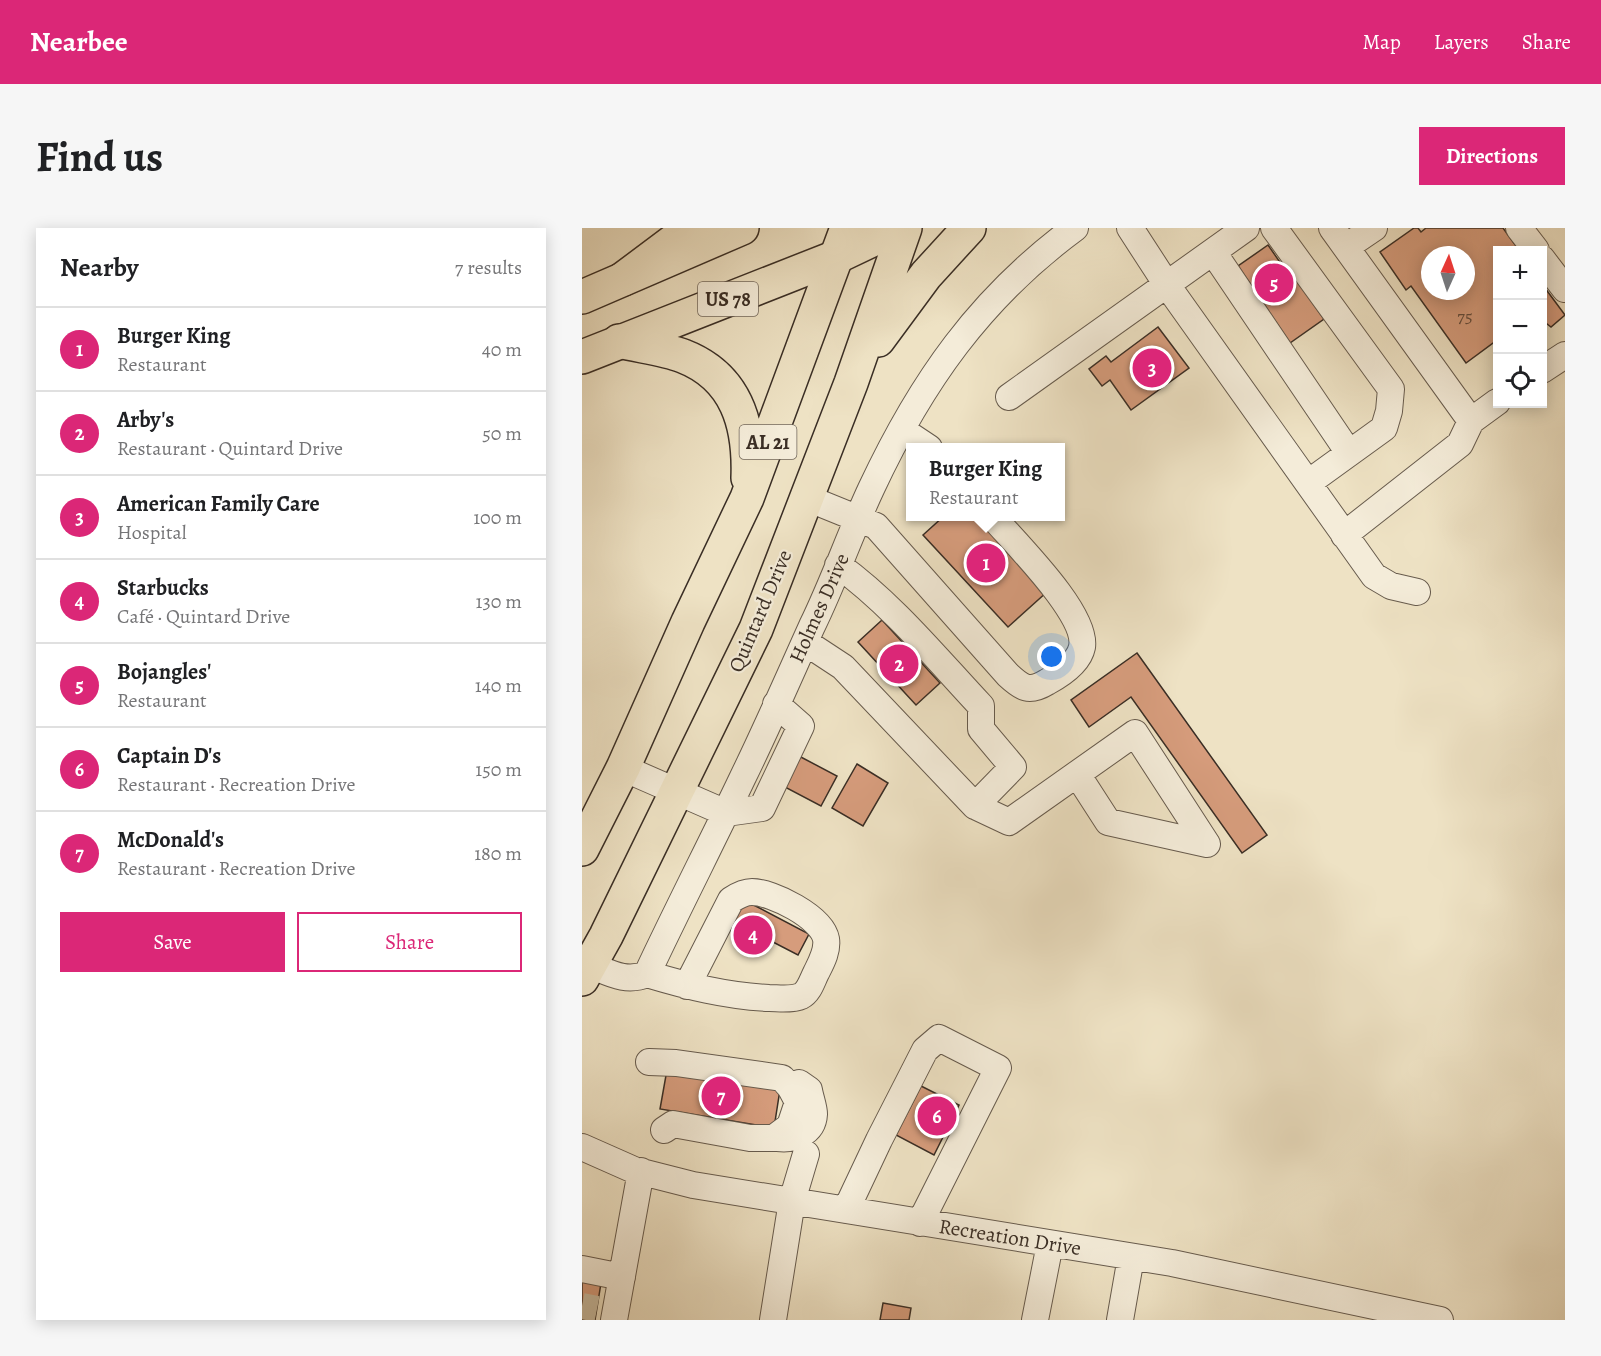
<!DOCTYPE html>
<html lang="en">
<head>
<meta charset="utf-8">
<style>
  body { margin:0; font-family:Alegreya,serif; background:#f6f6f6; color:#202124 }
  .controls { position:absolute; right:18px; top:18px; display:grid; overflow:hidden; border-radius:0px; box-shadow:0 3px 15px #0003 }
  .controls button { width:54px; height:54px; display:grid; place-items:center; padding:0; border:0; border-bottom:2px solid #e0e0e0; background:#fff; color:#202124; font:30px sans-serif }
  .compass { position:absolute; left:839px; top:18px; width:54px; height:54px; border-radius:50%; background:#fff; box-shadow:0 3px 15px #0003; rotate:3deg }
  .you { position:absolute; left:470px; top:429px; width:21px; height:21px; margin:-15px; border:4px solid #fff; border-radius:50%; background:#1a73e8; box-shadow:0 0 0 9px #1a73e833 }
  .badge { display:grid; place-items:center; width:39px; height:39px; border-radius:50%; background:#db2777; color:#fff; font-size:20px; font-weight:700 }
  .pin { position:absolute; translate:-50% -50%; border:3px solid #fff; box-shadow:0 2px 6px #0006 }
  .popup { position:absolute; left:324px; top:215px; width:159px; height:78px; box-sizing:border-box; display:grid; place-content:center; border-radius:0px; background:#fff; filter:drop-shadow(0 2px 4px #0005); font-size:20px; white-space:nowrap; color:#757577 }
  .popup b { font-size:22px; color:#202124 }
  .popup::after { content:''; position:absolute; left:50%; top:100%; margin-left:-12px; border:12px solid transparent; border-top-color:#fff }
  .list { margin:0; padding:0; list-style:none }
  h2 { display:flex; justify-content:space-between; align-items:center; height:78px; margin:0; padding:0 24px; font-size:26px }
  h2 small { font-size:20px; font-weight:400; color:#757577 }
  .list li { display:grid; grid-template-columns:39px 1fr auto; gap:18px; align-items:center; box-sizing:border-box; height:84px; padding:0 24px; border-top:2px solid #e0e0e0 }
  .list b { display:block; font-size:22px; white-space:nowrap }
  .list p { margin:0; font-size:20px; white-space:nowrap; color:#757577 }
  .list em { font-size:20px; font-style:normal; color:#757577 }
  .actions { display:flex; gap:12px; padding:18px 24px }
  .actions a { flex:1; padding:14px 0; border:2px solid #db2777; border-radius:0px; text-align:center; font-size:21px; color:#db2777 }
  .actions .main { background:#db2777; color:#fff }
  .icon { flex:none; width:33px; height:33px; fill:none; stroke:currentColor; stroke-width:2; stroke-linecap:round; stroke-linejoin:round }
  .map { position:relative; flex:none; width:983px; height:1092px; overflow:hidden; border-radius:0px }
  header { display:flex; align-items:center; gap:36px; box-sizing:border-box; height:84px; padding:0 30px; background:#db2777; color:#fff }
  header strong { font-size:28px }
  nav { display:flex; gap:33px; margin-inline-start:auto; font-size:21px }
  .intro { display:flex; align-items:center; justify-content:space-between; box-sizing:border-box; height:144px; padding:0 36px }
  h1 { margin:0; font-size:42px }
  .button { padding:15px 27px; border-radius:0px; background:#db2777; color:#fff; font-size:21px; font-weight:700 }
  main { display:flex; gap:36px; padding:0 36px }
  aside { flex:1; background:#fff; border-radius:0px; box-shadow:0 3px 15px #0003 }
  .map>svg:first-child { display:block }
  .building { fill:#d69c7c; stroke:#3a2e25; stroke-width:1.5; fill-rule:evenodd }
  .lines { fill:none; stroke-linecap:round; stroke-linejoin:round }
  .minor-tunnel { stroke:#cabea4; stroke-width:26; stroke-dasharray:26 13; stroke-linecap:butt }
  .minor-casing { stroke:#675b4d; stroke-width:28 }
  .major-casing { stroke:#3a2e25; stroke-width:36 }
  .highway-casing { stroke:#3a2e25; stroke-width:36 }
  .minor { stroke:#f4ecd9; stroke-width:26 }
  .major { stroke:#eee2c4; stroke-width:33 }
  .highway { stroke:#eee2c4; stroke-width:33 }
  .labels { text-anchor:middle; stroke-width:4.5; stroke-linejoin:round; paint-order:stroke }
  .number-label { font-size:18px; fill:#614a3b }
  .shield { fill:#f4ecd9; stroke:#72675b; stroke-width:1.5 }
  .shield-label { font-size:20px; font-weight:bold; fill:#3a2e25 }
  .street-label { font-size:21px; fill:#3a2e25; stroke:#f4ecd9 }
</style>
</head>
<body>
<header>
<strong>Nearbee</strong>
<nav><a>Map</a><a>Layers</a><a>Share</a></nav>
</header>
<div class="intro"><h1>Find us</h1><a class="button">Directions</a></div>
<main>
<aside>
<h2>Nearby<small>7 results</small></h2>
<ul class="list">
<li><span class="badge">1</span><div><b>Burger King</b><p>Restaurant</p></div><em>40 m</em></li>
<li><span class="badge">2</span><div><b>Arby's</b><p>Restaurant · Quintard Drive</p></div><em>50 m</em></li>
<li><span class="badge">3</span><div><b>American Family Care</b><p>Hospital</p></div><em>100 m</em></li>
<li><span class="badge">4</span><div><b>Starbucks</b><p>Café · Quintard Drive</p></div><em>130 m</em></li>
<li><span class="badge">5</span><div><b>Bojangles'</b><p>Restaurant</p></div><em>140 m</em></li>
<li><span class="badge">6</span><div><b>Captain D's</b><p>Restaurant · Recreation Drive</p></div><em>150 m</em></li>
<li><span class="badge">7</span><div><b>McDonald's</b><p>Restaurant · Recreation Drive</p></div><em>180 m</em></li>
</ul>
<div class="actions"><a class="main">Save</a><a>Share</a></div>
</aside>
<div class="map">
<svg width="983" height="1092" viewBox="0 0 983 1092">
  <rect width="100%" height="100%" fill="#eee2c4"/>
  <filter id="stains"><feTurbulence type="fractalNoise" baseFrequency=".00333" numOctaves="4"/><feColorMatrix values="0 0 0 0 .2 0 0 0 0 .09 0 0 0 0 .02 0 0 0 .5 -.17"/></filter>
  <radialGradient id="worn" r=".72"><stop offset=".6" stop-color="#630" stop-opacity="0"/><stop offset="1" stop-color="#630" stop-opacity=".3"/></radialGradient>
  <path class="building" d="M 832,0 L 836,0 L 839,4 L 844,0 L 921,0 L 937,22 L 915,22 L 915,112 L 884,135 L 829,58 L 824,62 L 798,24 ZM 848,27 L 884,27 L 884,63 L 848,63 Z
    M 686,17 L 704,43 L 707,41 L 742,91 L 708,115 L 656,38 Z
    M 960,56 L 983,87 L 969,99 L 960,92 Z
    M 576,99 L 607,140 L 549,182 L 528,152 L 520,158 L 507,141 L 524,128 L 529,134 Z
    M 362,288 L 398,288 L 466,363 L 426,399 L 341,307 Z
    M 300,392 L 358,455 L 334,477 L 276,414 Z
    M 555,425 L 685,607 L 660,625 L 549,469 L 507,499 L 489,472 Z
    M 215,527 L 255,548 L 239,578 L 199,557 Z
    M 275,536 L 306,555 L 281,598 L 250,580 Z
    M 162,672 L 227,706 L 216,727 L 191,714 L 186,722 L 147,701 Z
    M 86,836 L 199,855 L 192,900 L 78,881 Z
    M 339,858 L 377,877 L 352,927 L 314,907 Z
    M 0,1051 L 19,1055 L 13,1092 L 0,1092 Z
    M 301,1075 L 329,1080 L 327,1092 L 298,1092 Z"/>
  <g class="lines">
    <path class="minor-tunnel" d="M 0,1078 L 15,1081"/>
    <defs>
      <path id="minor" d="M 548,0 L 585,57 L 792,348 L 809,358 L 835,364
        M 692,0 L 809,161 L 807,183 L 802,200 L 726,255
        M 750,0 L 889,193
        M 937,0 L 954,22
        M 764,19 L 792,0
        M 631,24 L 767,225
        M 960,31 L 983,61
        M 960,142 L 983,127
        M 427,169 L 664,0
        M 320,202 L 347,220
        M 225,270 L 294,298 L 426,447 C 440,460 447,465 465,454 C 478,447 497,434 500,419 C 506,386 432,314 410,288
        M 762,307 L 878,216 L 889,193 L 915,174
        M 223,414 L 261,439 L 393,578 L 431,539 L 399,501 L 399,478 C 354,430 310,376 256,337
        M 41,540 L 144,585 L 180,580 L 219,498 L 194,476
        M 495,546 L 526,594 L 625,616
        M 393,578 L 427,594 L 553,505 L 625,616
        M 8,737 C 28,745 44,755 65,746 C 96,680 129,616 160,551 C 185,500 207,449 230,398 C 252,353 268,306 289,261 C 339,154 398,70 493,0
        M 65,746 C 105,758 144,768 187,770 C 196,770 210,772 219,768 C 227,764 230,753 234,745 C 239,735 246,723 244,711 C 240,689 190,664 170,664 C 162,664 155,668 149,672 L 105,758
        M 67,834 L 94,835 L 200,850 L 208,859 L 216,874 L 208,898 L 192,910 L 168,910 L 91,896 L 82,902
        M 196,910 C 212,912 231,905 232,886 C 232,879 228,869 227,862 L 217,855
        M 0,919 L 52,942 L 111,957 L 590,1035 L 858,1092
        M 264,982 L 297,912 L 343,822 L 357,810 L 416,840 L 338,995
        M 0,1041 L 40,1049
        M 32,1092 L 59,943
        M 191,1092 L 210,973 L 224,926
        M 453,1092 L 468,1016
        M 538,1092 L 549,1029"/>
      <path id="major" d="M 0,69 L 160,0
        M 0,129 L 254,29 L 315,0"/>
      <path id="highway" d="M 41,51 L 109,0
        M 296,112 L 344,47 L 387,0
        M 37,113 C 57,118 83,121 101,128 C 155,149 168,197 166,250
        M 0,621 L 41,540 L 106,394 L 165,270 L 265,0
        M 0,751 L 24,708 L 174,401 L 269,155 L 323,0"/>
    </defs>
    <use href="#minor" class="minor-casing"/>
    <use href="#major" class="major-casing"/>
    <use href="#highway" class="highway-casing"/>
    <use href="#minor" class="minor"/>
    <use href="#major" class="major"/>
    <use href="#highway" class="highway"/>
  </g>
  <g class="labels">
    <g class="number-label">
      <text x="883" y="94">75</text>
    </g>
    <g class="shield">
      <rect x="116" y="54" width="60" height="34" rx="4.5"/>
      <rect x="157.5" y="197" width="57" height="34" rx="4.5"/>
    </g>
    <g class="shield-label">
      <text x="146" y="78">US 78</text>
      <text x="186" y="221">AL 21</text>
    </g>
    <g class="street-label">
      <text transform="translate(237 380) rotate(-66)" y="7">Holmes Drive</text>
      <text transform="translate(178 383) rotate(-67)" y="7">Quintard Drive</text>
      <text transform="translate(428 1009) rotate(9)" y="7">Recreation Drive</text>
    </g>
  </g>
  <rect width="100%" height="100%" filter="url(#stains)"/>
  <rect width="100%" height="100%" fill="url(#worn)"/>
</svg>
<div class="controls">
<button>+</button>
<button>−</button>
<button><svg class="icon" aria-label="locate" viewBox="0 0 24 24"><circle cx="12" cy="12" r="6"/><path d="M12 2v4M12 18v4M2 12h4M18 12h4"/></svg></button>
</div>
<svg class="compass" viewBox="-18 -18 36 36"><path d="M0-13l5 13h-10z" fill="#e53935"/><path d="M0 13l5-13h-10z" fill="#757577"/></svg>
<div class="you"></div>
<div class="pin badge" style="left:404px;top:335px">1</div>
<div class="popup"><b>Burger King</b>Restaurant</div>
<div class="pin badge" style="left:317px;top:436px">2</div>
<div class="pin badge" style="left:570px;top:140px">3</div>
<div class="pin badge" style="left:171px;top:707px">4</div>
<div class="pin badge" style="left:692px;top:55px">5</div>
<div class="pin badge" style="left:355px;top:888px">6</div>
<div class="pin badge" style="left:139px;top:868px">7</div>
</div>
</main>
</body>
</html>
